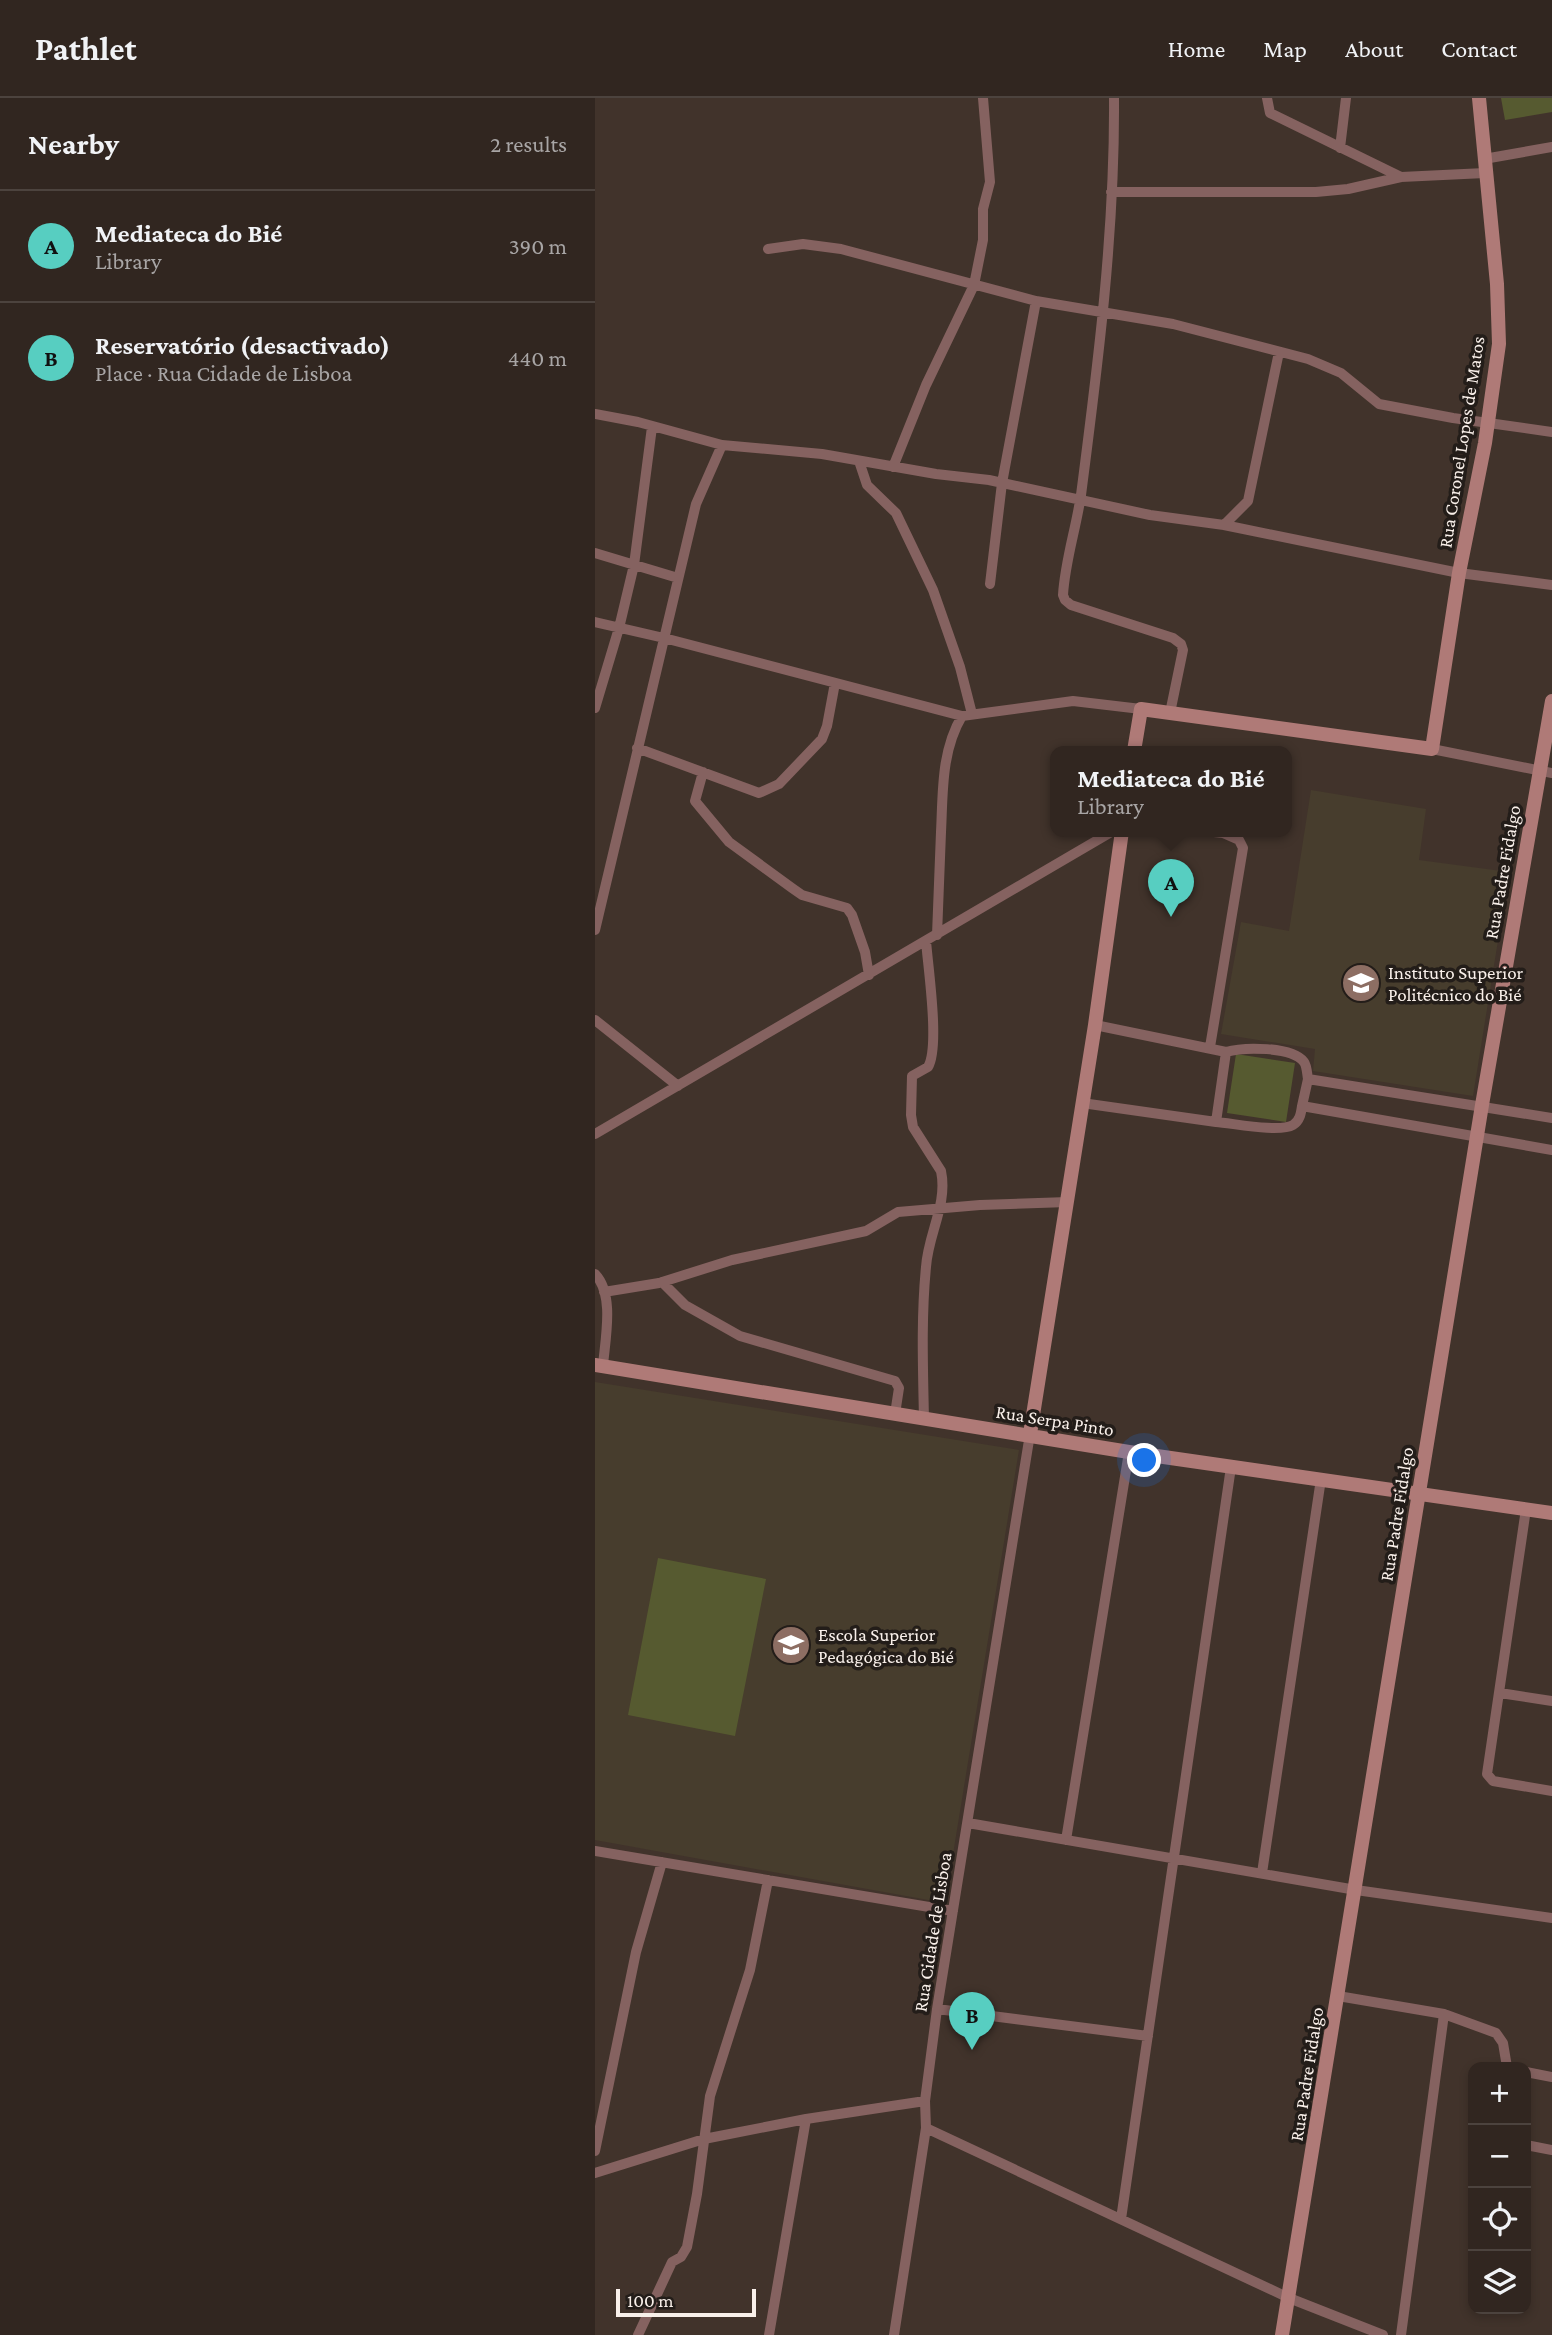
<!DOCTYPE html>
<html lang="en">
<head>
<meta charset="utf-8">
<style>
  body { margin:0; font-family:"Crimson Pro",serif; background:#3d322d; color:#f1f3f6 }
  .controls { position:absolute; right:21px; bottom:21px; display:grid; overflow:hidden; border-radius:14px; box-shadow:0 4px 10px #0003 }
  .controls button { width:63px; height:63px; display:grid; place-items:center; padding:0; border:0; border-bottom:2px solid #4c433e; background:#312620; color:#f1f3f6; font:35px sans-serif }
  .scale { position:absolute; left:21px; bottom:18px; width:140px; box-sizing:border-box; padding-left:7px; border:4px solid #f9f0ea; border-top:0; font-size:19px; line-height:24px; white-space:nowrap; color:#f9f0ea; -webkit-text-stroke:5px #231d19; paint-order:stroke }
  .you { position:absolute; left:550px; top:1363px; width:24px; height:24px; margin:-18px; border:5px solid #fff; border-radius:50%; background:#1a73e8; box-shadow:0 0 0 10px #1a73e833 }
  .badge { display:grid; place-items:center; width:46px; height:46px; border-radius:50%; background:#57cec1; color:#111; font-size:23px; font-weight:700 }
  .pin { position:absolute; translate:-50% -58px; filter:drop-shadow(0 2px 4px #0008) }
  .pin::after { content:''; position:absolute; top:37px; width:24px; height:21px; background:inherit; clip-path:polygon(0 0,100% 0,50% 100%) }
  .popup { position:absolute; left:455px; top:648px; width:242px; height:91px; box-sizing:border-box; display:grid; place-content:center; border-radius:14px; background:#312620; filter:drop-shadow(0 2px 5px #0005); font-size:23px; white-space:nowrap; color:#a8a5a5 }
  .popup b { font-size:26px; color:#f1f3f6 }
  .popup::after { content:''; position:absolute; left:50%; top:100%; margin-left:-14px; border:14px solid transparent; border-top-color:#312620 }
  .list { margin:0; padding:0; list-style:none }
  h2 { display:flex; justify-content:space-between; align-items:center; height:91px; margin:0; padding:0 28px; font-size:30px }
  h2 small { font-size:23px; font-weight:400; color:#a8a5a5 }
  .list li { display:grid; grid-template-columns:46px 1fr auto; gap:21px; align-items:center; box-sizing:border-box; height:112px; padding:0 28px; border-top:2px solid #4c433e }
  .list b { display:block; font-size:26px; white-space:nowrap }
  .list p { margin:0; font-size:23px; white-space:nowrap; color:#a8a5a5 }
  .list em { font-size:23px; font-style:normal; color:#a8a5a5 }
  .icon { flex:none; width:38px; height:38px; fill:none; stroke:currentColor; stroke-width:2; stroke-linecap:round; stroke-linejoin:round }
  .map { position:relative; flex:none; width:957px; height:2237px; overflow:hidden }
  header { display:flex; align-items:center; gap:42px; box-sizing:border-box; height:98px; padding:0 35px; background:#312620; border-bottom:2px solid #4c433e }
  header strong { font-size:33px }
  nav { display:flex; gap:38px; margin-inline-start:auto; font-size:24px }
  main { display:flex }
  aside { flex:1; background:#312620 }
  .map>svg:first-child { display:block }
  .education { fill:#473d2d }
  .green { fill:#565a30 }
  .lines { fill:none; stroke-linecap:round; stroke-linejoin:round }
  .street { stroke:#856260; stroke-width:10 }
  .secondary { stroke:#af7a77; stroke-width:14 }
  .labels { text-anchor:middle; stroke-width:7; stroke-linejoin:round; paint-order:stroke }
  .street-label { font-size:19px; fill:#f9f0ea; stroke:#231d19 }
  .poi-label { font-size:19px; fill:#f9f0ea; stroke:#231d19; text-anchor:start }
</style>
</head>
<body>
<header>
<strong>Pathlet</strong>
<nav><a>Home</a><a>Map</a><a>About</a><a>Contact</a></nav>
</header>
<main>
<aside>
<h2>Nearby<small>2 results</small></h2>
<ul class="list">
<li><span class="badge">A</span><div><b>Mediateca do Bié</b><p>Library</p></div><em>390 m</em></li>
<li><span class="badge">B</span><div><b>Reservatório (desactivado)</b><p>Place · Rua Cidade de Lisboa</p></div><em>440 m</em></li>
</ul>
</aside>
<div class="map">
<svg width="957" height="2237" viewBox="0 0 957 2237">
  <rect width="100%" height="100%" fill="#41332b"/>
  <path class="education" d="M 716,692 L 831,711 L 824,762 L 914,774 L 878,998 L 718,973 L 720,951 L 626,936 L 646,824 L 694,833 Z
    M 0,1284 L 424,1352 L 350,1805 L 0,1742 Z"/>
  <path class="green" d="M 906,0 L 957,0 L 957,14 L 910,22 Z
    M 641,956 L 700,965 L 691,1024 L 632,1015 Z
    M 63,1460 L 171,1481 L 140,1638 L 33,1617 Z"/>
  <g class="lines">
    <path class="street" d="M 519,0 C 520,133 503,266 486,397 C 481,431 470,463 468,497 L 470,502 L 476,507 L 578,540 L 586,546 L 588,552 L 575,615
      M 672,0 L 675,15 L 806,79
      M 745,50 L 751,0
      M 889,61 L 957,49
      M 516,94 L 721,94 L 753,91 L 806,79 L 890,75
      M 173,151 L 208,146 L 246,151 L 441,203 L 578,226 L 713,261 L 746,275 L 784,306 L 858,320 L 957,334
      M 0,316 L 43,324 L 127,347 L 227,356 L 341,376 L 394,382 L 555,417 L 629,427 L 653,403 L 684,254
      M 264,363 L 272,387 L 301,415 L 338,492 L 365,569 L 377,616
      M 298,369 L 331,287 L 379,187 L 388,142 L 388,111 L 395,84 L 388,0
      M 629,427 L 864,475 L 957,487
      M 0,455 L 83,480
      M 395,486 L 407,385 L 441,203
      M 0,524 L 69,540 L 367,618
      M 0,610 L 24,530 L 39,467 L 57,329
      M 42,650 L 164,695 L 184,686 L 227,641 L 232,628 L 240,585
      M 837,651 L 957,675
      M 108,674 L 100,703 L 134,744 L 197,790 L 207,797 L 252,810 L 257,817 L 270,854 L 274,877
      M 610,733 L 628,735 L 644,742 L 648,750 L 615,949
      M 0,832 L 101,406 L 127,347
      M 342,837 C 343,803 345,768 346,734 C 348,695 346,653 367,618 L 478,603 L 546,611
      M 0,922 L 83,988
      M 500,927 L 631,954
      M 487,1005 L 621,1024
      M 707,1008 L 713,981
      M 957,1020 L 713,981 C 712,976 712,968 709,964 C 697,948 648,949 631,954 L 621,1024 C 637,1025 684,1035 698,1027 C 705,1023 706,1015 707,1008 L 957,1052
      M 0,1036 L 518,733
      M 0,1176 C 20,1197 10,1241 8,1268
      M 67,1184 L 90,1207 L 145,1238 L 300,1283 L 304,1290 L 300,1316
      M 9,1194 L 64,1185 L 137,1162 L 271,1133 L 303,1114 L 385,1107 L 473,1104
      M 329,1322 C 328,1271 326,1220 331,1169 C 333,1136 353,1106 346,1073 L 318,1029 L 316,1017 L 317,978 L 333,969 C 345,949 333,869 331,843
      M 931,1411 L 892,1676 L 898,1683 L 957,1693
      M 905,1595 L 957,1603
      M 373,1725 L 761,1792 L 957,1820
      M 471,1742 L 534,1354
      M 0,1753 L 358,1813
      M 667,1775 L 726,1381
      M 743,1898 L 849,1916 L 901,1935 L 908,1945 L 912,1969
      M 342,1911 L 553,1938
      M 931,1974 L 957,1979
      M 331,2030 L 694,2200 L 788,2237
      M 931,2047 L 957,2052
      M 0,2053 L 41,1854 L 67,1764
      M 0,2075 L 109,2041 L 211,2021 L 330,2003 L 342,1911 L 435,1336
      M 526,2121 L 636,1369
      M 43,2237 L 77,2164 L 86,2159 L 92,2149 L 102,2096 L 115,1998 L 155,1872 L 173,1782
      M 174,2237 L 211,2021
      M 299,2237 L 331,2030 L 330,2003
      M 806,2237 L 849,1916"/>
    <path class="secondary" d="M 539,653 L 546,611 L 837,651 L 864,475 L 890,345 L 904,246 L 902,186 L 884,0
      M 0,1267 L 534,1354 L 957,1415
      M 435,1336 L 500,927 L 527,733
      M 687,2237 L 887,1007 L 957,603"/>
  </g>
  <defs>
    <symbol id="university-disc" viewBox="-11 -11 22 22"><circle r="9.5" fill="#8d6e63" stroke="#231d19"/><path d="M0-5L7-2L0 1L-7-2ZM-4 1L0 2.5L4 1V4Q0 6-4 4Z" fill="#fff"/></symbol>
  </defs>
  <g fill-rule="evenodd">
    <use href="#university-disc" x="744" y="863" width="44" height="44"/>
    <use href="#university-disc" x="174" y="1525" width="44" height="44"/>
  </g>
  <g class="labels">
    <g class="street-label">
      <text transform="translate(866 344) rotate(-81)" y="7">Rua Coronel Lopes de Matos</text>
      <text transform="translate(907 774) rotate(-80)" y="7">Rua Padre Fidalgo</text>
      <text transform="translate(460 1322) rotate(9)" y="7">Rua Serpa Pinto</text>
      <text transform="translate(801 1416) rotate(-81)" y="7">Rua Padre Fidalgo</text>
      <text transform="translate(337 1834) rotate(-81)" y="7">Rua Cidade de Lisboa</text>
      <text transform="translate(711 1976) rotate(-81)" y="7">Rua Padre Fidalgo</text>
    </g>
    <g class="poi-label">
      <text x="793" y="881">Instituto Superior<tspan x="793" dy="22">Politécnico do Bié</tspan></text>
      <text x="223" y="1543">Escola Superior<tspan x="223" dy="22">Pedagógica do Bié</tspan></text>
    </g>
  </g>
</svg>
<div class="controls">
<button>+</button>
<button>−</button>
<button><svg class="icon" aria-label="locate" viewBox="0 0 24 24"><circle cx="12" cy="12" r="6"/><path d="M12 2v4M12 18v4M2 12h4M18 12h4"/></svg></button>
<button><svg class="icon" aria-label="layers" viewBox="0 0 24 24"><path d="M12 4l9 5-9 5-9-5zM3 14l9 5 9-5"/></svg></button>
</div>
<div class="scale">100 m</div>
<div class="you"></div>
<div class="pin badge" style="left:576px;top:819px">A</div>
<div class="popup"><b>Mediateca do Bié</b>Library</div>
<div class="pin badge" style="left:377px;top:1952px">B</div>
</div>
</main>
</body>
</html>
